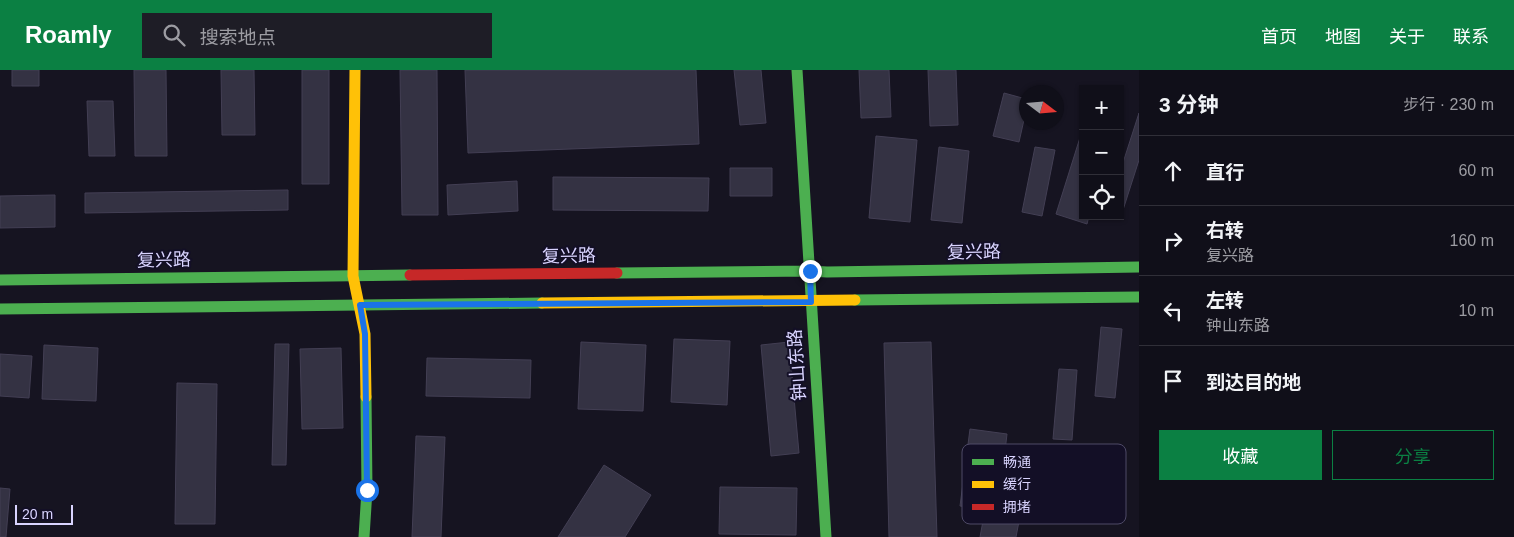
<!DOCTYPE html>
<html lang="zh">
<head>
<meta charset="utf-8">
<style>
  body { margin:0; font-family:Arial,"Noto Sans SC",sans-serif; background:#1e1d26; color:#f1f3f6 }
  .controls { position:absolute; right:15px; top:15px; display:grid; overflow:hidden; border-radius:0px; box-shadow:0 1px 4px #0004 }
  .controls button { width:45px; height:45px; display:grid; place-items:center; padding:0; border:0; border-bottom:1px solid #302f38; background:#100f19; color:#f1f3f6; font:25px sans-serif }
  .compass { position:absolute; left:1019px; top:15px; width:45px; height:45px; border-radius:50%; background:#100f19; box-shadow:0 1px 4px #0004; rotate:106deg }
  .scale { position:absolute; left:15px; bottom:12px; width:58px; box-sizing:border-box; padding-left:5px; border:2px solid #d9d4ff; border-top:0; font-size:14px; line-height:18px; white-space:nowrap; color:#d9d4ff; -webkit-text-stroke:4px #130f26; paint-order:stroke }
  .stop { position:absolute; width:15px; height:15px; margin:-11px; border:4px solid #1a73e8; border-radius:50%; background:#fff }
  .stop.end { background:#1a73e8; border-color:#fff; box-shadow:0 1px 5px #0008 }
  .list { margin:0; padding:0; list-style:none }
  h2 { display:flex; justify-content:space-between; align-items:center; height:65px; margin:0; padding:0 20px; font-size:21px }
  h2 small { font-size:16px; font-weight:400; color:#9c9ca2 }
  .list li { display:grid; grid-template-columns:32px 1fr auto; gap:15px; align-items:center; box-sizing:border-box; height:70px; padding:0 20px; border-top:1px solid #302f38 }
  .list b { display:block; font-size:19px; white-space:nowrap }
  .list p { margin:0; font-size:16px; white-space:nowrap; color:#9c9ca2 }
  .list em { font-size:16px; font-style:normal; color:#9c9ca2 }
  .actions { display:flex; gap:10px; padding:15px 20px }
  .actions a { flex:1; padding:11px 0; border:1px solid #0b8043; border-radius:0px; text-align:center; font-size:18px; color:#0b8043 }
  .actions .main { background:#0b8043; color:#fff }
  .icon { flex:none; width:28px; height:28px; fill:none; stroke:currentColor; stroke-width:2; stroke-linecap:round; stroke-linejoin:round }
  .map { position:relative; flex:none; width:1139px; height:467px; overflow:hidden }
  header { display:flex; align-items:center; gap:30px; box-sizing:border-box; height:70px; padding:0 25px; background:#0b8043; color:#fff }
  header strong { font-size:24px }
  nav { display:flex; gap:28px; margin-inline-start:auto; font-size:18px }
  .search { width:350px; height:45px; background:#1e1d26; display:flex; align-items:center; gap:12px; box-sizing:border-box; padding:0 18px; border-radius:0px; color:#9c9ca2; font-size:19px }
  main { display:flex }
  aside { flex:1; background:#100f19 }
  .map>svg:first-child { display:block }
  .building { fill:#343243; stroke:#433f54 }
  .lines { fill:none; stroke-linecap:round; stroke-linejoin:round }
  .fast { stroke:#4caf50; stroke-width:11 }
  .slow { stroke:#ffc107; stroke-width:11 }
  .jam { stroke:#c62828; stroke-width:11 }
  .route { stroke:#1a73e8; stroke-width:6 }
  .labels { text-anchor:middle; stroke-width:4; stroke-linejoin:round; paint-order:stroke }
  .street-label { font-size:18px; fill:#d9d4ff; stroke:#130f26 }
  .key { fill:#130f26; stroke:#4e4a67; stroke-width:1 }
  .key-label { font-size:14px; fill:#d9d4ff }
</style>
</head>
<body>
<header>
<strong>Roamly</strong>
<div class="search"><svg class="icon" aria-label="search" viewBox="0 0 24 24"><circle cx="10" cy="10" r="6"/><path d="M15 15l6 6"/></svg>搜索地点</div>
<nav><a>首页</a><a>地图</a><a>关于</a><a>联系</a></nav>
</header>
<main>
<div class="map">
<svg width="1139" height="467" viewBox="0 0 1139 467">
  <rect width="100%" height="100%" fill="#161421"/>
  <path class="building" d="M 12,0 L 39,0 L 39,16 L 12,16 Z
    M 134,0 L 166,0 L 167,86 L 135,86 Z
    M 221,0 L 254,0 L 255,65 L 222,65 Z
    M 302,0 L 329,0 L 329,114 L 302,114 Z
    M 400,0 L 437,0 L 438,145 L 402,145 Z
    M 465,0 L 696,0 L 699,74 L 468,83 Z
    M 734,0 L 761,0 L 766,53 L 740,55 Z
    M 859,0 L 889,0 L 891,47 L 861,48 Z
    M 928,0 L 956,0 L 958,55 L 930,56 Z
    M 1004,23 L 1026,29 L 1026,41 L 1019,72 L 993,66 Z
    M 87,31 L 113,31 L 115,86 L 89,86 Z
    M 1139,43 L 1139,90 L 1123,140 L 1120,139 L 1120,102 Z
    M 1083,58 L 1083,146 L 1089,146 L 1087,154 L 1056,144 Z
    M 876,66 L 917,70 L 910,152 L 869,148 Z
    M 939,77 L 969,81 L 962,153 L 931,150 Z
    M 1035,77 L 1055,80 L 1042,146 L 1022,142 Z
    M 730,98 L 772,98 L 772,126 L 730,126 Z
    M 553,107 L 709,108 L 708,141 L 553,140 Z
    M 517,111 L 518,141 L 448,145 L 447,115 Z
    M 288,120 L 288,140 L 85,143 L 85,123 Z
    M 55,125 L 55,157 L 0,158 L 0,126 Z
    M 1101,257 L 1122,259 L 1115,328 L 1095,326 Z
    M 674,269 L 730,271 L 727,335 L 671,332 Z
    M 581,272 L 646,275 L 643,341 L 578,339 Z
    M 789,272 L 799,383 L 771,386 L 761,275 Z
    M 931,272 L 937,467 L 889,467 L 884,273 Z
    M 275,274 L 289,274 L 286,395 L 272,395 Z
    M 44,275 L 98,278 L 96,331 L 42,329 Z
    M 341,278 L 343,358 L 302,359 L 300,279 Z
    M 0,284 L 32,286 L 29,328 L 0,326 Z
    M 427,288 L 531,290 L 530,328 L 426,326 Z
    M 1059,299 L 1077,300 L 1072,370 L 1053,369 Z
    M 177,313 L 217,314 L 215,454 L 175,454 Z
    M 970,359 L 1007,364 L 998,441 L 960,436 Z
    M 416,366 L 445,367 L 441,467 L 412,467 Z
    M 604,395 L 651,425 L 625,467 L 558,467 Z
    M 720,417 L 797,418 L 796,465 L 719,464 Z
    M 0,418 L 10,419 L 6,467 L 0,467 Z
    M 985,440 L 1020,446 L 1016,467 L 980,467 Z"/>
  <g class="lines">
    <path class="fast" d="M 797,0 L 826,467
      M 617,203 L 810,201 L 827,202 L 1139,197
      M 0,210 L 410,205
      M 855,230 L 1139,227
      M 0,239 L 542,233
      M 364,467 L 367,420 L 366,327"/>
    <path class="slow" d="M 355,0 L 353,206 L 365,264 L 366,327
      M 542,233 L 855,230"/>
    <path class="jam" d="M 410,205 L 617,203"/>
  </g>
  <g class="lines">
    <path class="route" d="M 367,420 L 365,264 L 360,235 L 811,232 L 810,201"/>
  </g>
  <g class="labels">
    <g class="street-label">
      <text transform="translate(974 182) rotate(-1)" y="6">复兴路</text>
      <text transform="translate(569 186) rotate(-1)" y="6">复兴路</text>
      <text transform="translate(164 190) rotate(-1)" y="6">复兴路</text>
      <text transform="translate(797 295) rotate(-94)" y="6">钟山东路</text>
    </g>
  </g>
  <rect x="962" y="374" width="164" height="80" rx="8" class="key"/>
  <rect x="972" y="389" width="22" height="6" fill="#4caf50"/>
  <rect x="972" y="411" width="22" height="7" fill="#ffc107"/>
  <rect x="972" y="434" width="22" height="6" fill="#c62828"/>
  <g class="key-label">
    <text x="1003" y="397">畅通</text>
    <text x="1003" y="419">缓行</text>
    <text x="1003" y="442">拥堵</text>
  </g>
</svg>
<div class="controls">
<button>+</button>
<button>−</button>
<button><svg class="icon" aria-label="locate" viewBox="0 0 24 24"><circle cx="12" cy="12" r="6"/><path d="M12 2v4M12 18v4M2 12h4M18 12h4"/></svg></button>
</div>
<svg class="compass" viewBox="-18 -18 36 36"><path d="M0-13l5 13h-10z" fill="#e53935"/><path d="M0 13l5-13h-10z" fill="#9c9ca2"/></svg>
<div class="scale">20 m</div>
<div class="stop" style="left:367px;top:420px"></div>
<div class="stop end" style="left:810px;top:201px"></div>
</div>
<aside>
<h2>3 分钟<small>步行 · 230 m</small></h2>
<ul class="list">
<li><svg class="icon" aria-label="ahead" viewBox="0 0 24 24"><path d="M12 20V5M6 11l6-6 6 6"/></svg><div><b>直行</b></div><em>60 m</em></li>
<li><svg class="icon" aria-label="right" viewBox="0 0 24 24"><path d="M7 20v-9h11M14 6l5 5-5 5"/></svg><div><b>右转</b><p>复兴路</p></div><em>160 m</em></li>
<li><svg class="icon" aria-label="left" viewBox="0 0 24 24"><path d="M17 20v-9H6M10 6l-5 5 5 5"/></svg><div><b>左转</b><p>钟山东路</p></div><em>10 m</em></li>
<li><svg class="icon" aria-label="arrive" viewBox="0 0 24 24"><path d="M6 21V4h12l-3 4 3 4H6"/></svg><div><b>到达目的地</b></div></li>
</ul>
<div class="actions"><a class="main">收藏</a><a>分享</a></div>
</aside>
</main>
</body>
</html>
